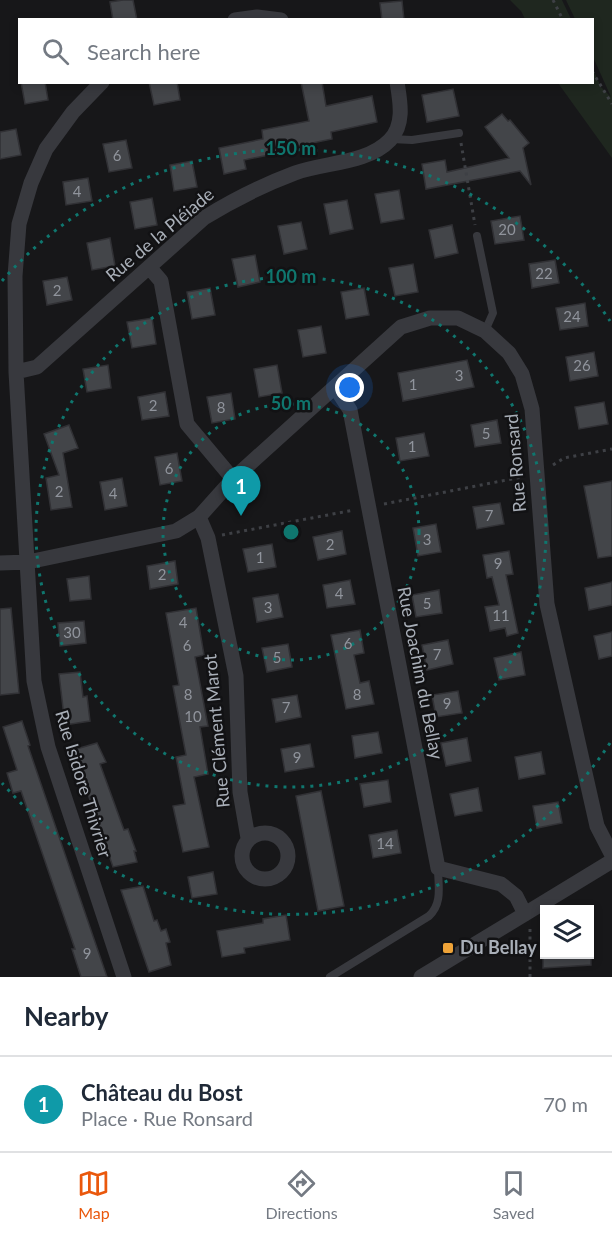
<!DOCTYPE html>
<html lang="en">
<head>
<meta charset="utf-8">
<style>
  body { margin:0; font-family:Lato,sans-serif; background:#f2f2f3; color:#1f2937 }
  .controls { position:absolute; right:18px; bottom:18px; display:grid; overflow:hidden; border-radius:0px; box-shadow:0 3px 9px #0003 }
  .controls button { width:54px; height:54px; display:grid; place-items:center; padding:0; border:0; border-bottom:2px solid #e0e1e3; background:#fff; color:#1f2937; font:30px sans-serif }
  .you { position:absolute; left:350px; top:388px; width:21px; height:21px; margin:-15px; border:4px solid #fff; border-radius:50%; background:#1a73e8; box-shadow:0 0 0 9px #1a73e833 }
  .badge { display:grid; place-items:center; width:39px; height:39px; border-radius:50%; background:#ea580c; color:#fff; font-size:20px; font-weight:700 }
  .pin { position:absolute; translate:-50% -50px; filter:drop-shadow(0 2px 3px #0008) }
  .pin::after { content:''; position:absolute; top:32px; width:21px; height:18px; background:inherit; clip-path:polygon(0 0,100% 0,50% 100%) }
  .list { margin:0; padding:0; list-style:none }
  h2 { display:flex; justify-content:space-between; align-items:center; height:78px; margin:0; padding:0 24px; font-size:26px }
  h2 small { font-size:20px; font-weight:400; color:#747a83 }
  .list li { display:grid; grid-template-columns:39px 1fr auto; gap:18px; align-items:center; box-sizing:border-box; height:96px; padding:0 24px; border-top:2px solid #e0e1e3 }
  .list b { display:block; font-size:22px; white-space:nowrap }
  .list p { margin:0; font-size:20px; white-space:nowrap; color:#747a83 }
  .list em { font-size:20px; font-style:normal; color:#747a83 }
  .icon { flex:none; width:33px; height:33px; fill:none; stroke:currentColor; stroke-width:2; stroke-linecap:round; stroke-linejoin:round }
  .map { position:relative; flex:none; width:612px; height:977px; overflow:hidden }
  .search { position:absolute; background:#fff; box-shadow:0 3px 9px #0003; left:18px; right:18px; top:18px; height:66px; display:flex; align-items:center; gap:15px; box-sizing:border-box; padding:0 21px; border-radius:0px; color:#747a83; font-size:22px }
  .sheet { height:174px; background:#fff }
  nav { display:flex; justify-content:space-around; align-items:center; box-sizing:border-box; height:84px; border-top:2px solid #e0e1e3; background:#fff; font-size:16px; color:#747a83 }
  nav a { display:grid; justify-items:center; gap:3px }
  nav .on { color:#ea580c }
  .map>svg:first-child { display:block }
  .green { fill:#1f271f }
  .building { fill:#434549; stroke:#313135; stroke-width:1.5 }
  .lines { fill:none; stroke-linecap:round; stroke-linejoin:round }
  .path { stroke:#3e4045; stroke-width:3; stroke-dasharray:3 4.5; stroke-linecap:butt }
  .service { stroke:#38393e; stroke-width:8 }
  .minor { stroke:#38393e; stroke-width:15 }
  .ring { fill:none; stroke:#0f766e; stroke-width:3; stroke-dasharray:3 6 }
  .poi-dot { fill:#efa338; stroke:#121214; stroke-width:2 }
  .labels { text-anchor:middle; stroke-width:5; stroke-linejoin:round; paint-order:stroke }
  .number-label { font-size:15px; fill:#90949c }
  .street-label { font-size:18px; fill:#a9afb8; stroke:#121214 }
  .poi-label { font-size:18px; font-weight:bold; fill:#a9afb8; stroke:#121214; text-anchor:start }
  .centre { fill:#0f766e; stroke:#121214; stroke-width:3 }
  .ring-label { font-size:18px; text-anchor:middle; font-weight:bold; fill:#0f766e; stroke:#121214; stroke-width:5; stroke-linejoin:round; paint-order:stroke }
</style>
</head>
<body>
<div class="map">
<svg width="612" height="977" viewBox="0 0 612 977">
  <rect width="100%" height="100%" fill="#171719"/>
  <path class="green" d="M 510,0 L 562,0 L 571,19 L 525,19 L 521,11 Z
    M 566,0 L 612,0 L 612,158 L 558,83 L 592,82 L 593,69 L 601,87 L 611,97 L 593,57 L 592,20 L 575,19 Z"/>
  <path class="building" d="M 123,0 L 133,0 L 137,20 L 113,20 L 110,2 Z
    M 402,1 L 404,20 L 382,20 L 380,3 Z
    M 21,82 L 45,82 L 48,100 L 25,104 Z
    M 149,82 L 177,82 L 180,100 L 154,105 Z
    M 301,82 L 322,82 L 326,106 L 372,96 L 377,122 L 331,132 L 332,139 L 288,148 L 289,151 L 244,160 L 246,169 L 224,174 L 219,148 L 263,139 L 262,130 L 309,121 Z
    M 453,89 L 459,116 L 427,122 L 422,95 Z
    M 502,114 L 508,121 L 510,120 L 529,143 L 523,148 L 531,185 L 520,171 L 426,189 L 422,164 L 445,160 L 447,172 L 509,158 L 485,127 Z
    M 16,129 L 21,155 L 0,159 L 0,132 Z
    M 126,140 L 132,168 L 109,172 L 103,144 Z
    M 192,161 L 197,187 L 174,191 L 170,165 Z
    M 88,178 L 92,201 L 66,205 L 63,182 Z
    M 399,190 L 404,219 L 381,223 L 375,194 Z
    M 152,198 L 157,225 L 135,229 L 130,202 Z
    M 347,200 L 353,229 L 330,234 L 324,204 Z
    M 520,216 L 524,240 L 495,244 L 491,221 Z
    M 301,222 L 307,249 L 284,254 L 278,226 Z
    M 452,225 L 458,253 L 435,258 L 429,230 Z
    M 110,238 L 115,266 L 92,270 L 87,243 Z
    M 255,255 L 260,282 L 238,287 L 232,259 Z
    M 555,260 L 559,283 L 532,288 L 529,264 Z
    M 413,264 L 418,292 L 395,296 L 389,268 Z
    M 67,277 L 72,300 L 47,305 L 43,281 Z
    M 210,288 L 215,315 L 192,319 L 187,292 Z
    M 364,288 L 369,315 L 346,319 L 341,292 Z
    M 585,303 L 588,326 L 560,330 L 556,308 Z
    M 152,318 L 156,344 L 132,348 L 127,322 Z
    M 321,326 L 326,353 L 303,357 L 298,330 Z
    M 594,352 L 598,376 L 570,381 L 566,357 Z
    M 467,360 L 474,387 L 403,401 L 398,373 Z
    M 108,365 L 111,388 L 87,392 L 83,369 Z
    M 277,365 L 282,393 L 259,397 L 254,369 Z
    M 165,392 L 169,416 L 142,420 L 138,397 Z
    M 231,393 L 235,419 L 212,423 L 207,397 Z
    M 604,402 L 608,424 L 579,429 L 575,407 Z
    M 497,420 L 501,443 L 475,447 L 471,425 Z
    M 69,425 L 78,448 L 63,453 L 72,507 L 51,510 L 46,478 L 59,475 L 44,434 Z
    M 424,433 L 429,456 L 400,461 L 396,438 Z
    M 177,453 L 182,481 L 160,485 L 155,457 Z
    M 122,478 L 127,506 L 105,510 L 100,482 Z
    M 612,481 L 612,556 L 598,558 L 584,486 Z
    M 500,503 L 504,524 L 477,529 L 473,507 Z
    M 436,524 L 441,552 L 418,556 L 413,528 Z
    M 342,531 L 346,554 L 318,560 L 313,537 Z
    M 272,544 L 276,567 L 248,572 L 243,549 Z
    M 509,551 L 513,574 L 506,575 L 518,633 L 507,636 L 505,628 L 490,631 L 485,607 L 499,605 L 492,577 L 487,578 L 483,555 Z
    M 175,561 L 178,584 L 150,589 L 147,566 Z
    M 89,576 L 91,599 L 70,601 L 67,579 Z
    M 350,580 L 355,604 L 327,608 L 323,585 Z
    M 612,582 L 612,605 L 589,610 L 585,588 Z
    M 439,590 L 442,613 L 416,617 L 412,595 Z
    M 278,594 L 283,617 L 257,622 L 253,598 Z
    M 11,608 L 19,693 L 0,695 L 0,609 Z
    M 196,608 L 204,655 L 195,657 L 208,726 L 200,727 L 208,774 L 194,777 L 209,847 L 183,852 L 173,806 L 185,804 L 176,757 L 186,755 L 173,686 L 179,685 L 166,613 Z
    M 84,621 L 86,643 L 60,646 L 58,623 Z
    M 360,630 L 364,653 L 354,655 L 360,683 L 369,681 L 374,704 L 346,709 L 331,635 Z
    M 612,632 L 612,656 L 599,659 L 594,636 Z
    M 448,640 L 453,664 L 427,670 L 422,645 Z
    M 288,644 L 292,667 L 267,672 L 262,648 Z
    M 521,652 L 525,675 L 499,680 L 494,658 Z
    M 80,672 L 83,697 L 87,696 L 90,721 L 65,725 L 59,674 Z
    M 458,691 L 462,713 L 436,717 L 432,695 Z
    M 297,695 L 301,717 L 276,722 L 272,699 Z
    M 22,721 L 30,745 L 28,746 L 107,977 L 81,977 L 72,949 L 75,949 L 21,791 L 13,793 L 7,773 L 17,770 L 3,727 Z
    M 378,732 L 382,753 L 355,758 L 352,736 Z
    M 467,738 L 471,761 L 446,766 L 441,743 Z
    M 97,743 L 106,762 L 100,764 L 124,830 L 128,829 L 136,851 L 134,851 L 137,862 L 113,867 L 91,803 L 73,750 Z
    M 310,744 L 314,767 L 285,772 L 281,749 Z
    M 541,752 L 545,774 L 519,779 L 515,757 Z
    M 388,780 L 391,802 L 364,807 L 360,784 Z
    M 478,788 L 482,811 L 455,816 L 450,794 Z
    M 321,791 L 344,906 L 318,911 L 296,796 Z
    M 558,802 L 562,823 L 537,828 L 533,806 Z
    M 397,830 L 401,853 L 373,858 L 369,835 Z
    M 213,872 L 217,894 L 192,898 L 188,877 Z
    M 143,886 L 154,921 L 157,920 L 161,931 L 166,929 L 170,942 L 166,943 L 171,965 L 149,972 L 121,890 Z
    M 286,915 L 290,940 L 244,948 L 245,953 L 222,957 L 217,931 L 263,923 L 263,919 Z
    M 543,954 L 591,954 L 591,965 L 543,968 Z"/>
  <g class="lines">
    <path class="path" d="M 553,0 L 563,20
      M 592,71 L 612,104
      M 461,143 L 475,225
      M 553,465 L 564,458 L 612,449
      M 384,504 L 522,477
      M 222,535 L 354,510
      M 530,977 L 530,928"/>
    <path class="service" d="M 391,139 L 412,140 L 459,133
      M 477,236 L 493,313 L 485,331
      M 330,977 L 429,916 C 443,903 438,885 438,868"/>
    <path class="minor" d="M 235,20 L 257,17 L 281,20
      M 102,82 L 73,112 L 46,149 L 31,183 L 19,224 L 15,276 L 16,372 L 34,681 L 48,747 L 124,977
      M 149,267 L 161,281 L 187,424 L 233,479
      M 16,372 L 37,367 L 204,218 C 233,200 263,185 295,173 C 325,162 367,164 390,140 C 405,124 400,101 397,82
      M 335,387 L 350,410 L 438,868 L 501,884 L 516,896 L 525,914
      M 199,517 L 208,538 L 236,676 L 240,792 L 248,838
      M 0,563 L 28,562 L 176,531 L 199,517 L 233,479 L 401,327 L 430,318 L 458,318 L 485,331 L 509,353 L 522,374 L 532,409 L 547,604 L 597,826 L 612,855
      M242 856a23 23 0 1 1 46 0a23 23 0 1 1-46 0Z
      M 421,977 L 612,861"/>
  </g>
  <g class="ring">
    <circle cx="291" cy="532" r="128"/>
    <circle cx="291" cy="532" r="255"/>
    <path d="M610 743A383 383 0 0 1 2 783M2 281A383 383 0 0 1 610 321"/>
  </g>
  <rect class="poi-dot" x="442" y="942" width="12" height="12" rx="3"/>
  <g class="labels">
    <g class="number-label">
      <text x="117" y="161">6</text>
      <text x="77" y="197">4</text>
      <text x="507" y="235">20</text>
      <text x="544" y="279">22</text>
      <text x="57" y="296">2</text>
      <text x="572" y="322">24</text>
      <text x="582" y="371">26</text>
      <text x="459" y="381">3</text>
      <text x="413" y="390">1</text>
      <text x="153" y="411">2</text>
      <text x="221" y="413">8</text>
      <text x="486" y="439">5</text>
      <text x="412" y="452">1</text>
      <text x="169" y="474">6</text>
      <text x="59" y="497">2</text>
      <text x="113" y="499">4</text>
      <text x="489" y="521">7</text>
      <text x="427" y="545">3</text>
      <text x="330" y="550">2</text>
      <text x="260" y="563">1</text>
      <text x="498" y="569">9</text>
      <text x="162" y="580">2</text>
      <text x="339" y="599">4</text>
      <text x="427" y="609">5</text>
      <text x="268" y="613">3</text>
      <text x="501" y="621">11</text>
      <text x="183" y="628">4</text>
      <text x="72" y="638">30</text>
      <text x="348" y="649">6</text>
      <text x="187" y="651">6</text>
      <text x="437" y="660">7</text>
      <text x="277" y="663">5</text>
      <text x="188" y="700">8</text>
      <text x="357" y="700">8</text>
      <text x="447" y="709">9</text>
      <text x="286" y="713">7</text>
      <text x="193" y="722">10</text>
      <text x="297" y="763">9</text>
      <text x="385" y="849">14</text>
      <text x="87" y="959">9</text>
    </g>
    <g class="street-label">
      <text transform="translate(160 235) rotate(-40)" y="6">Rue de la Pléiade</text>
      <text transform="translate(516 463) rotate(-95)" y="6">Rue Ronsard</text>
      <text transform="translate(420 673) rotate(79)" y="6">Rue Joachim du Bellay</text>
      <text transform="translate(217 731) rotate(-95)" y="6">Rue Clément Marot</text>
      <text transform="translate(83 784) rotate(73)" y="6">Rue Isidore Thivrier</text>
    </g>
    <g class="poi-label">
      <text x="460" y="954">Du Bellay</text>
    </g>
  </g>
  <circle cx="291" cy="532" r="9" class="centre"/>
  <g class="ring-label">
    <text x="291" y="155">150 m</text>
    <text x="291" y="283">100 m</text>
    <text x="291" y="410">50 m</text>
  </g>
</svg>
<div class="controls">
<button><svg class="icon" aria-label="layers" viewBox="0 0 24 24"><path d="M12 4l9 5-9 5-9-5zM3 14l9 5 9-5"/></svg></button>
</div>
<div class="you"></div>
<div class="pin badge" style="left:241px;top:516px;background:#0f9aa8">1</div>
<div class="search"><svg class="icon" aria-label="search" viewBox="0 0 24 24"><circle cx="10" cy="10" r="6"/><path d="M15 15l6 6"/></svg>Search here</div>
</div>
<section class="sheet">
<h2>Nearby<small></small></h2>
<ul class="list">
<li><span class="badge" style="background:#0f9aa8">1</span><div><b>Château du Bost</b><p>Place · Rue Ronsard</p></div><em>70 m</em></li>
</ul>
</section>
<nav>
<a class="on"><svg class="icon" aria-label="map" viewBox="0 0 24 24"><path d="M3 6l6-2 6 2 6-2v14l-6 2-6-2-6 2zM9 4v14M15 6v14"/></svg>Map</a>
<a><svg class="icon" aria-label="directions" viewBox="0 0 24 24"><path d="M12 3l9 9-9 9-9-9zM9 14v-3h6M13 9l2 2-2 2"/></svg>Directions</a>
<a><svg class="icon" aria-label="saved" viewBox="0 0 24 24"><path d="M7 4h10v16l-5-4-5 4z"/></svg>Saved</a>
</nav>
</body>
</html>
